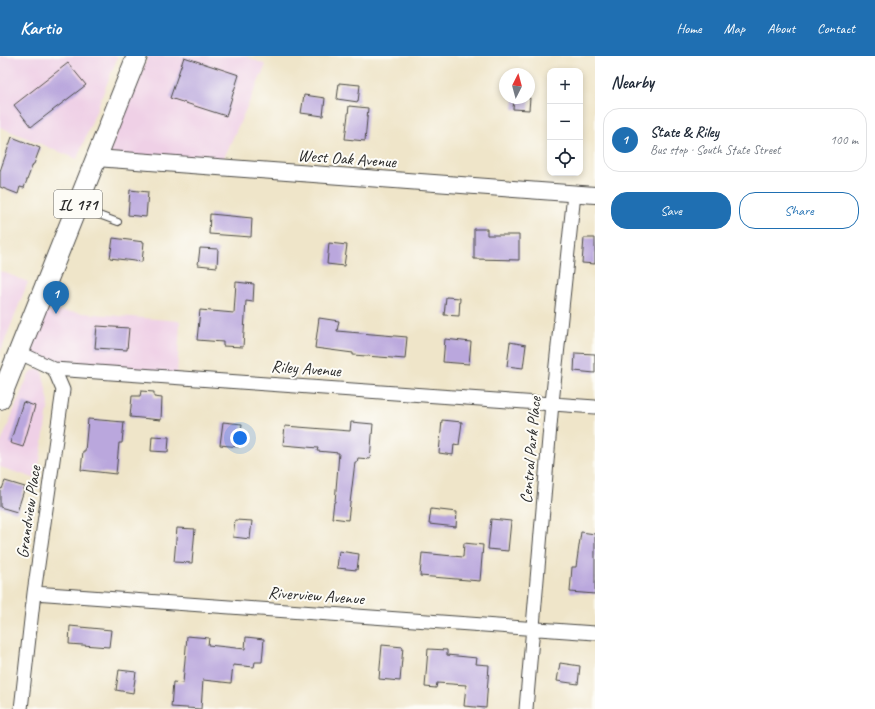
<!DOCTYPE html>
<html lang="en">
<head>
<meta charset="utf-8">
<style>
  body { margin:0; font-family:Caveat,sans-serif; background:#f2f2f3; color:#1f2937 }
  .controls { position:absolute; right:12px; top:12px; display:grid; overflow:hidden; border-radius:8px; box-shadow:0 2px 6px #0003 }
  .controls button { width:36px; height:36px; display:grid; place-items:center; padding:0; border:0; border-bottom:1px solid #e0e1e3; background:#fff; color:#1f2937; font:20px sans-serif }
  .compass { position:absolute; left:499px; top:12px; width:36px; height:36px; border-radius:50%; background:#fff; box-shadow:0 2px 6px #0003; rotate:6deg }
  .you { position:absolute; left:240px; top:382px; width:14px; height:14px; margin:-10px; border:3px solid #fff; border-radius:50%; background:#1a73e8; box-shadow:0 0 0 6px #1a73e833 }
  .badge { display:grid; place-items:center; width:26px; height:26px; border-radius:50%; background:#1f6fb2; color:#fff; font-size:13px; font-weight:700 }
  .pin { position:absolute; translate:-50% -33px; filter:drop-shadow(0 1px 2px #0008) }
  .pin::after { content:''; position:absolute; top:21px; width:14px; height:12px; background:inherit; clip-path:polygon(0 0,100% 0,50% 100%) }
  .list { margin:0; padding:0; list-style:none }
  h2 { display:flex; justify-content:space-between; align-items:center; height:52px; margin:0; padding:0 16px; font-size:17px }
  h2 small { font-size:13px; font-weight:400; color:#747a83 }
  .list li { display:grid; grid-template-columns:26px 1fr auto; gap:12px; align-items:center; box-sizing:border-box; height:64px; margin:0 8px 8px; padding:0 8px; border:1px solid #e0e1e3; border-radius:16px }
  .list b { display:block; font-size:15px; white-space:nowrap }
  .list p { margin:0; font-size:13px; white-space:nowrap; color:#747a83 }
  .list em { font-size:13px; font-style:normal; color:#747a83 }
  .actions { display:flex; gap:8px; padding:12px 16px }
  .actions a { flex:1; padding:9px 0; border:1px solid #1f6fb2; border-radius:16px; text-align:center; font-size:14px; color:#1f6fb2 }
  .actions .main { background:#1f6fb2; color:#fff }
  .icon { flex:none; width:22px; height:22px; fill:none; stroke:currentColor; stroke-width:2; stroke-linecap:round; stroke-linejoin:round }
  .map { position:relative; flex:none; width:595px; height:653px; overflow:hidden }
  header { display:flex; align-items:center; gap:24px; box-sizing:border-box; height:56px; padding:0 20px; background:#1f6fb2; color:#fff }
  header strong { font-size:19px }
  nav { display:flex; gap:22px; margin-inline-start:auto; font-size:14px }
  main { display:flex }
  aside { flex:1; background:#fff }
  .map>svg:first-child { display:block }
  .built { fill:#efd0e6 }
  .building { fill:#baa7dd }
  .lines { fill:none; stroke-linecap:round; stroke-linejoin:round }
  .service-casing { stroke:#484743; stroke-width:8 }
  .minor-casing { stroke:#484743; stroke-width:15 }
  .tertiary-casing { stroke:#484743; stroke-width:18 }
  .primary-casing { stroke:#484743; stroke-width:22 }
  .service { stroke:#fff; stroke-width:6 }
  .minor { stroke:#fff; stroke-width:13 }
  .tertiary { stroke:#fff; stroke-width:16 }
  .primary { stroke:#fff; stroke-width:20 }
  .labels { text-anchor:middle; stroke-width:4; stroke-linejoin:round; paint-order:stroke }
  .shield { fill:#fdfcf7; stroke:#6a6a68; stroke-width:1 }
  .shield-label { font-size:16px; font-weight:bold; fill:#2b2b2b }
  .street-label { font-size:17px; fill:#2b2b2b; stroke:#fdfcf7 }
</style>
</head>
<body>
<header>
<strong>Kartio</strong>
<nav><a>Home</a><a>Map</a><a>About</a><a>Contact</a></nav>
</header>
<main>
<div class="map">
<svg width="595" height="653" viewBox="0 0 595 653">
  <rect width="100%" height="100%" fill="#fdfcf7"/>
  <filter id="ink" filterUnits="userSpaceOnUse"><feTurbulence type="fractalNoise" baseFrequency=".025" numOctaves="2"/><feDisplacementMap in="SourceGraphic" scale="8" xChannelSelector="R" yChannelSelector="G"/><feConvolveMatrix kernelMatrix="1 2 1 2 8 2 1 2 1" color-interpolation-filters="sRGB"/></filter>
  <filter id="wash" filterUnits="userSpaceOnUse"><feTurbulence type="fractalNoise" baseFrequency=".012" numOctaves="4" result="noise"/><feDisplacementMap in="SourceGraphic" scale="16" xChannelSelector="R" yChannelSelector="G"/><feGaussianBlur stdDeviation="0.9" result="paint"/><feColorMatrix in="noise" values="0 0 0 0 0 0 0 0 0 0 0 0 0 0 0 0 0 1.4 0 .05"/><feComposite in="paint" operator="in"/></filter>
  <g filter="url(#wash)">
    <rect width="100%" height="100%" fill="#efe5c9"/>
    <path class="built" d="M 0,0 L 118,0 L 77,103 L 0,71 Z
      M 148,0 L 246,0 L 266,9 L 221,108 L 107,99 Z
      M 0,215 L 28,226 L 0,297 Z
      M 46,254 L 180,265 L 177,318 L 56,310 L 29,297 Z
      M 39,313 L 42,314 L 49,347 L 37,423 L 0,411 L 0,389 L 28,320 L 32,315 Z"/>
    <g id="blocks">
      <path class="building" d="M 184,1 L 239,19 L 226,60 L 170,42 Z
        M 68,7 L 86,29 L 31,71 L 14,49 Z
        M 339,27 L 360,29 L 358,46 L 337,43 Z
        M 304,39 L 325,42 L 323,60 L 301,57 Z
        M 514,42 L 530,42 L 529,54 L 513,53 Z
        M 349,50 L 368,52 L 365,85 L 345,83 Z
        M 12,81 L 40,92 L 34,108 L 33,108 L 24,132 L 20,131 L 18,138 L 0,131 L 0,115 Z
        M 130,134 L 148,136 L 146,161 L 128,159 Z
        M 210,158 L 252,162 L 251,181 L 209,178 Z
        M 474,173 L 487,173 L 487,179 L 519,179 L 519,204 L 474,203 Z
        M 113,182 L 144,186 L 142,206 L 110,202 Z
        M 584,182 L 595,182 L 595,208 L 582,207 Z
        M 329,187 L 347,189 L 344,210 L 327,208 Z
        M 200,192 L 218,193 L 217,211 L 198,209 Z
        M 236,226 L 254,228 L 253,246 L 246,245 L 243,291 L 223,290 L 223,286 L 197,284 L 200,254 L 234,257 Z
        M 446,241 L 460,242 L 459,260 L 444,259 Z
        M 319,262 L 339,265 L 337,275 L 407,281 L 405,303 L 353,299 L 353,297 L 315,292 Z
        M 97,270 L 129,272 L 127,294 L 95,292 Z
        M 445,283 L 471,286 L 469,308 L 443,306 Z
        M 510,286 L 526,289 L 523,312 L 507,310 Z
        M 575,297 L 595,298 L 595,317 L 574,315 Z
        M 141,335 L 154,336 L 154,341 L 162,342 L 161,364 L 130,361 L 132,340 L 140,340 Z
        M 23,346 L 35,350 L 23,391 L 10,387 Z
        M 88,363 L 124,366 L 122,387 L 119,387 L 116,418 L 81,414 L 83,395 L 85,395 Z
        M 442,364 L 462,366 L 459,389 L 454,388 L 453,399 L 439,397 Z
        M 223,366 L 242,368 L 239,391 L 220,389 Z
        M 351,366 L 373,368 L 370,403 L 358,402 L 357,406 L 355,406 L 348,464 L 332,462 L 334,446 L 335,446 L 339,397 L 317,395 L 318,392 L 283,389 L 285,370 L 350,375 Z
        M 152,380 L 169,381 L 168,396 L 151,395 Z
        M 5,425 L 25,431 L 17,456 L 0,451 L 0,432 L 2,433 Z
        M 431,453 L 457,456 L 456,471 L 429,468 Z
        M 491,463 L 511,465 L 508,495 L 488,493 Z
        M 235,464 L 252,465 L 250,483 L 233,481 Z
        M 177,472 L 195,473 L 192,507 L 174,506 Z
        M 581,476 L 595,478 L 595,538 L 570,536 L 572,511 L 576,511 Z
        M 464,487 L 483,489 L 480,525 L 420,520 L 422,497 L 463,501 Z
        M 339,495 L 359,498 L 357,514 L 337,512 Z
        M 70,570 L 111,574 L 109,591 L 69,588 Z
        M 187,580 L 209,582 L 208,589 L 245,593 L 246,581 L 264,583 L 262,606 L 255,606 L 254,611 L 233,609 L 231,627 L 203,624 L 201,653 L 171,651 L 173,626 L 183,627 Z
        M 382,589 L 403,591 L 400,625 L 379,623 Z
        M 428,593 L 447,594 L 447,599 L 477,602 L 476,608 L 489,609 L 486,652 L 464,650 L 466,629 L 437,627 L 436,632 L 425,631 Z
        M 560,607 L 580,610 L 578,628 L 557,625 Z
        M 119,614 L 136,616 L 133,637 L 116,634 Z"/>
    </g>
  </g>
  <g filter="url(#ink)">
    <use href="#blocks" fill-opacity="0" stroke="#484743" stroke-width="1"/>
    <g class="lines">
      <defs>
        <path id="service" d="M 80,152 L 118,166"/>
        <path id="minor" d="M 18,296 L 54,313 L 595,351
          M 34,537 L 595,577
          M 21,653 L 34,537 L 63,334 L 54,313
          M 526,653 L 552,347 L 574,138"/>
        <path id="tertiary" d="M 96,102 L 595,139"/>
        <path id="primary" d="M 0,343 L 137,0"/>
      </defs>
      <use href="#service" class="service-casing"/>
      <use href="#minor" class="minor-casing"/>
      <use href="#tertiary" class="tertiary-casing"/>
      <use href="#primary" class="primary-casing"/>
      <use href="#service" class="service"/>
      <use href="#minor" class="minor"/>
      <use href="#tertiary" class="tertiary"/>
      <use href="#primary" class="primary"/>
    </g>
  </g>
  <g class="labels">
    <rect class="shield" x="54" y="134" width="48" height="28" rx="3"/>
    <g class="shield-label">
      <text x="78" y="154">IL 171</text>
    </g>
    <g class="street-label">
      <text transform="translate(347 102) rotate(4)" y="6">West Oak Avenue</text>
      <text transform="translate(306 312) rotate(4)" y="6">Riley Avenue</text>
      <text transform="translate(530 394) rotate(-85)" y="6">Central Park Place</text>
      <text transform="translate(28 456) rotate(-82)" y="6">Grandview Place</text>
      <text transform="translate(316 539) rotate(4)" y="6">Riverview Avenue</text>
    </g>
  </g>
</svg>
<div class="controls">
<button>+</button>
<button>−</button>
<button><svg class="icon" aria-label="locate" viewBox="0 0 24 24"><circle cx="12" cy="12" r="6"/><path d="M12 2v4M12 18v4M2 12h4M18 12h4"/></svg></button>
</div>
<svg class="compass" viewBox="-18 -18 36 36"><path d="M0-13l5 13h-10z" fill="#e53935"/><path d="M0 13l5-13h-10z" fill="#747a83"/></svg>
<div class="you"></div>
<div class="pin badge" style="left:56px;top:258px">1</div>
</div>
<aside>
<h2>Nearby<small></small></h2>
<ul class="list">
<li><span class="badge">1</span><div><b>State &amp; Riley</b><p>Bus stop · South State Street</p></div><em>100 m</em></li>
</ul>
<div class="actions"><a class="main">Save</a><a>Share</a></div>
</aside>
</main>
</body>
</html>
